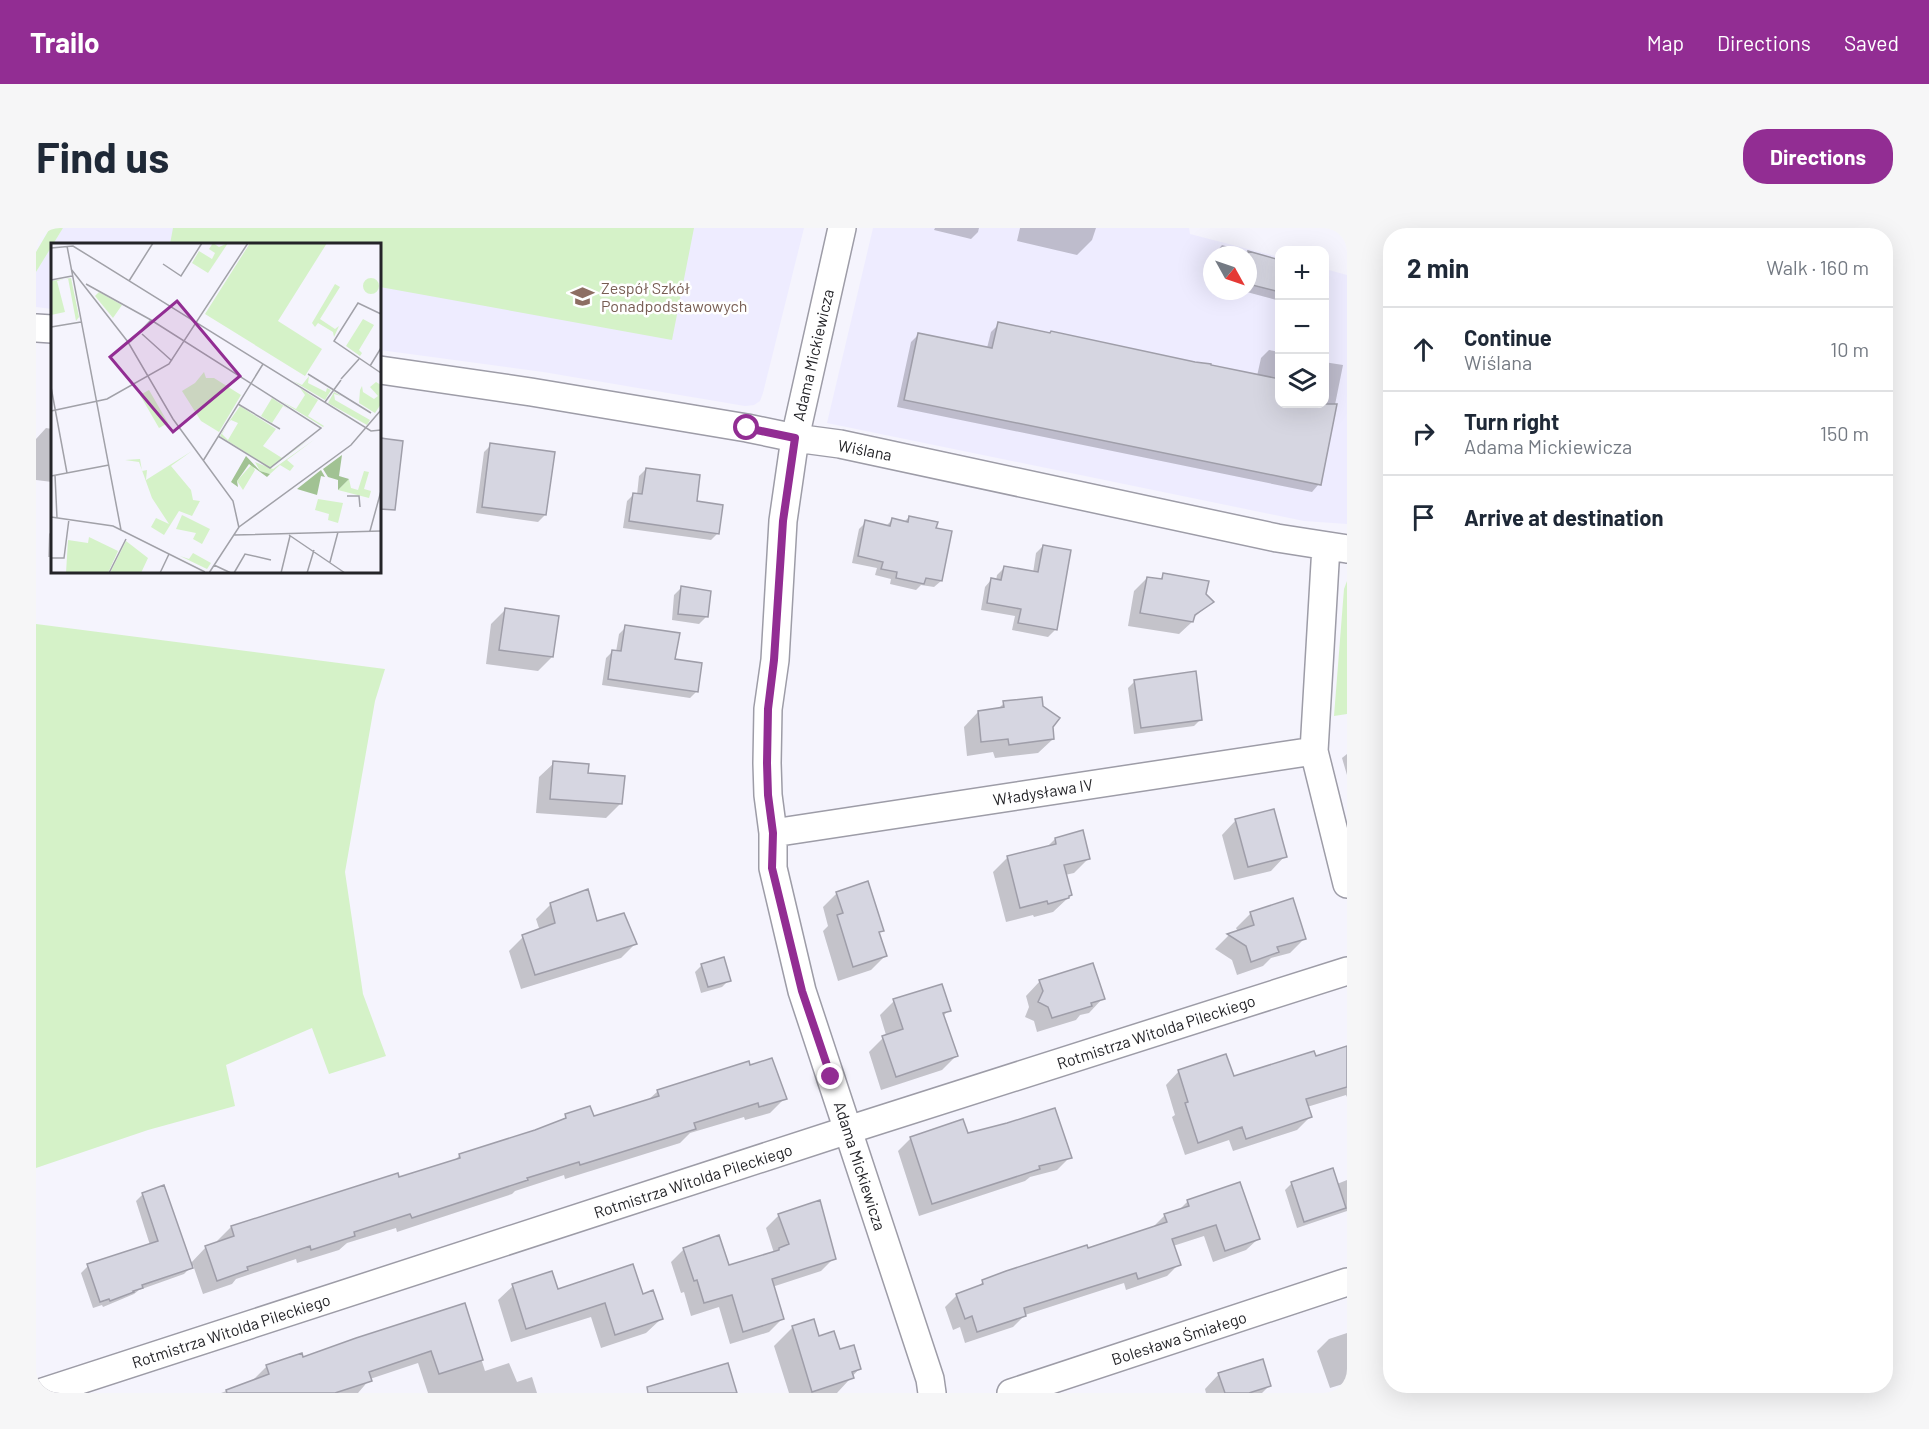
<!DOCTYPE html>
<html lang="en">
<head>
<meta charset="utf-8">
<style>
  body { margin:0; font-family:Barlow,sans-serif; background:#f6f6f7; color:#1f2937 }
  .controls { position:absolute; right:18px; top:18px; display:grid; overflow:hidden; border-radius:12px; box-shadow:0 6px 24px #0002 }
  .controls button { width:54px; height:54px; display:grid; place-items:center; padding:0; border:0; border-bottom:2px solid #e0e1e3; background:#fff; color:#1f2937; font:30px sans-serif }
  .compass { position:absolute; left:1167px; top:18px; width:54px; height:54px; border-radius:50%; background:#fff; box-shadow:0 6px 24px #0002; rotate:130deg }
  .stop { position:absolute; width:18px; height:18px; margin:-14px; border:4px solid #922d93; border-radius:50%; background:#fff }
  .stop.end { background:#922d93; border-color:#fff; box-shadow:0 2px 6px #0008 }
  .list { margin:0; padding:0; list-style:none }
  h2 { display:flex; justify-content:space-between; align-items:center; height:78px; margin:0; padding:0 24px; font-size:26px }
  h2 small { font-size:20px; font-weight:400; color:#747a83 }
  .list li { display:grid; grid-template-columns:39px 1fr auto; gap:18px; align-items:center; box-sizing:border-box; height:84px; padding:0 24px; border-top:2px solid #e0e1e3 }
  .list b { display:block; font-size:22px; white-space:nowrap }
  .list p { margin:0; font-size:20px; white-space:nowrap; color:#747a83 }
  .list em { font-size:20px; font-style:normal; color:#747a83 }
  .icon { flex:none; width:33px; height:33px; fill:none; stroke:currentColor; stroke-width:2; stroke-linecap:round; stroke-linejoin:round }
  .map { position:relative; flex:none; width:1311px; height:1165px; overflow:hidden; border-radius:24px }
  header { display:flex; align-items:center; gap:36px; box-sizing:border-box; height:84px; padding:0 30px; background:#922d93; color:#fff }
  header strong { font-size:28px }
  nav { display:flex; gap:33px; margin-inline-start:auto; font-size:21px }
  .intro { display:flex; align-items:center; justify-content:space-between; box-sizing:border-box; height:144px; padding:0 36px }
  h1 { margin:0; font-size:42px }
  .button { padding:15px 27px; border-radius:24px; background:#922d93; color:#fff; font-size:21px; font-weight:700 }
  main { display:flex; gap:36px; padding:0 36px }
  aside { flex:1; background:#fff; border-radius:24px; box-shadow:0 6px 24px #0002 }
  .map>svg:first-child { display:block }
  .built { fill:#eeecff; fill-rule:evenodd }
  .green { fill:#d5f2c8 }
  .shadow { fill:#0003 }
  .building { fill:#d6d6e1; stroke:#9f9ea9; stroke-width:1.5 }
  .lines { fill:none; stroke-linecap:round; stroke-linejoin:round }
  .street-casing { stroke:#9d9ca7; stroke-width:30 }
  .street { stroke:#fff; stroke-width:27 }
  .route { stroke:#922d93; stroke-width:8 }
  .labels { text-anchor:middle; stroke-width:5; stroke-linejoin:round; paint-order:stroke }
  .education-label { font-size:16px; fill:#785e54; stroke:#fff; text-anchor:start }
  .street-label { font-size:16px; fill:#242428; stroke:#fff }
  .inset-road { fill:none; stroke:#a1a1a8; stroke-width:1.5 }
  .view { fill:#922d93; fill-opacity:0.15; stroke:#922d93; stroke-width:3 }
  .inset-edge { fill:none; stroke:#242428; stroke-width:3 }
</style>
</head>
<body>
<header>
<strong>Trailo</strong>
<nav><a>Map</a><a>Directions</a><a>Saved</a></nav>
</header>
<div class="intro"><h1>Find us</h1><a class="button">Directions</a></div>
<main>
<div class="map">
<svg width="1311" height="1165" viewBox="0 0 1311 1165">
  <rect width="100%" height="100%" fill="#f5f4fd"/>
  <path class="built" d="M 27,0 L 768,0 L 727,165 L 724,173 L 718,177 L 709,178 L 507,144 L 344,122 L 344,16 L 17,16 Z
    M 837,0 L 1153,0 L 1154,6 L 1243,29 L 1244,176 L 1288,176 L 1289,41 L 1311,47 L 1311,296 L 1268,293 L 791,195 ZM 1176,27 L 1212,27 L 1212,63 L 1176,63 Z
    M 16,17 L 16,81 L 0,79 L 0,44 Z"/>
  <path class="green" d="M 14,0 L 27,0 L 0,44 L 0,24 Z
    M 137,0 L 658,0 L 636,112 L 344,59 L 344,16 L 134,16 Z
    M 1311,353 L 1311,486 L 1298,488 L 1308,361 Z
    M 0,396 L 349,441 L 339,473 L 309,644 L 327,766 L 350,828 L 293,846 L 276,800 L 190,837 L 199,878 L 112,902 L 0,940 Z"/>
  <path class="shadow" d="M 899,0 L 943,0 L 942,4 L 935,11 L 898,2 Z
    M 984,0 L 1060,0 L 1056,12 L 1041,27 L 981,13 Z
    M 1186,17 L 1244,33 L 1244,73 L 1207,63 L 1212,63 L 1212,27 L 1178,27 Z
    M 1176,35 L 1176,54 L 1171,53 Z
    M 963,96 L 1221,148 L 1225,130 L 1233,122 L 1244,124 L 1244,176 L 1288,176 L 1288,134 L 1307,137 L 1283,256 L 1276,264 L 861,179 L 875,114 L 882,107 L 951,120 L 955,104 Z
    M 10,200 L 16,201 L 16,254 L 0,252 L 0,211 Z
    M 344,209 L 349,210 L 354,258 L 344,257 Z
    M 455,217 L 509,287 L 502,294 L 440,285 L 448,224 Z
    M 610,241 L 659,275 L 682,305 L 675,312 L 587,300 L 591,273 L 598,266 L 601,267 L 603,248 Z
    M 873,289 L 898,301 L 905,353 L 898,359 L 885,357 L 880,362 L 854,356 L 855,351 L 839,347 L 841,340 L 816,335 L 823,301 L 830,294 L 850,298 L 856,292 L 868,294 Z
    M 16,302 L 16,329 L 12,329 L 13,306 Z
    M 1007,318 L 1033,323 L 1019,402 L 1012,409 L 976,402 L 979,388 L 945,382 L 949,359 L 955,352 L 960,353 L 961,347 L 968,340 L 997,345 L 1000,325 Z
    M 1128,347 L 1169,366 L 1176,374 L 1156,391 L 1156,394 L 1143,406 L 1092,398 L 1098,363 L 1111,350 L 1123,352 Z
    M 645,360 L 670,389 L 663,396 L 636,392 L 638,367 Z
    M 469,382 L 516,429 L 502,443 L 450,436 L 455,396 Z
    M 590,399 L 638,432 L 661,463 L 654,470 L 566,457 L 570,430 L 577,423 L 580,424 L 583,406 Z
    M 1099,453 L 1165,491 L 1158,498 L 1098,506 L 1092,460 Z
    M 968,475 L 1005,479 L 1016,498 L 1017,511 L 1002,525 L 959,530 L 957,524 L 931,528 L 928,499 L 942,484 L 961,482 Z
    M 1311,526 L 1311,547 L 1306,530 Z
    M 518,535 L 585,575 L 570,590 L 500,585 L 503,549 Z
    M 1200,592 L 1249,628 L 1235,643 L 1198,652 L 1186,607 Z
    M 1019,611 L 1053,630 L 1038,645 L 1029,647 L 1032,670 L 1017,684 L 998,689 L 997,687 L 970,694 L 957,644 L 971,630 L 1011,619 Z
    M 801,665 L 846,702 L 842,706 L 849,728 L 835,742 L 802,753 L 787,703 L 792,698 L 787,679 Z
    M 515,676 L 560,695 L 599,716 L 585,730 L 485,761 L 473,723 L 487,709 L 504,703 L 500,691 Z
    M 1215,685 L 1269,710 L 1254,725 L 1235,730 L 1227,738 L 1201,747 L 1196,732 L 1179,721 L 1192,708 L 1202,704 L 1200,700 Z
    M 666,737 L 693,752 L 686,759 L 665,765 L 659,744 Z
    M 1004,753 L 1067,770 L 1053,785 L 1044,787 L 1040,792 L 1001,804 L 998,793 L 989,789 L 993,779 L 990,768 Z
    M 858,773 L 913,782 L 907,788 L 920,828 L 906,842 L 845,862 L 833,824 L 850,807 L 844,787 Z
    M 1311,819 L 1311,869 L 1310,867 L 1271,879 L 1274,889 L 1261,902 L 1197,923 L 1193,912 L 1149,927 L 1136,889 L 1139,887 L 1130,857 L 1143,843 L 1197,850 L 1279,830 Z
    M 714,839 L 749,870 L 734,885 L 709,892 L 708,889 L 654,905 L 644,915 L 529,951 L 528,947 L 479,963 L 476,966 L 361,1004 L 360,1000 L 311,1015 L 303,1022 L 261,1035 L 260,1031 L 200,1051 L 196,1056 L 167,1066 L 157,1037 L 148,1046 L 103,1062 L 98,1066 L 67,1079 L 66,1077 L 57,1080 L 45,1045 L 52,1038 L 114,1017 L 100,973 L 107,966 L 154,1036 L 170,1019 L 182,1015 L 181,1013 L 195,999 L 418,933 L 424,927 L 524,894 L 530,888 L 557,890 L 611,873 L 622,863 Z
    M 931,907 L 1034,929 L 1021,942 L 994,949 L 989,953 L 883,988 L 862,923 L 875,910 Z
    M 1311,952 L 1311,983 L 1261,1000 L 1249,962 L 1256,955 L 1301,956 Z
    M 1152,973 L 1222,1011 L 1210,1022 L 1177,1034 L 1168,1008 L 1137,1018 L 1143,1036 L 1131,1048 L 1090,1062 L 1088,1055 L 989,1087 L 977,1099 L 929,1115 L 924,1099 L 917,1102 L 909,1079 L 921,1067 L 940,1060 L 947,1054 L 1051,1022 L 1117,999 L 1129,987 L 1142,983 Z
    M 743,987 L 798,1030 L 785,1043 L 736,1059 L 746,1091 L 733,1104 L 694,1116 L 683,1079 L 655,1088 L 648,1064 L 645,1065 L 635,1034 L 648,1021 L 692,1039 L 738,1025 L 730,1000 Z
    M 477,1058 L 521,1063 L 606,1068 L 625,1091 L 610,1105 L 565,1120 L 555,1089 L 475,1114 L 462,1072 Z
    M 428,1077 L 449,1143 L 473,1135 L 481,1154 L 496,1149 L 501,1165 L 392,1165 L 382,1135 L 334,1151 L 322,1165 L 185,1165 L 218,1153 L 218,1151 L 231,1138 L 266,1131 Z
    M 777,1093 L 782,1110 L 803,1123 L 824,1140 L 801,1165 L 753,1165 L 738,1118 L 756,1100 Z
    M 1311,1105 L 1311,1165 L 1307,1156 L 1294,1160 L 1281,1123 L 1293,1111 Z
    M 1183,1146 L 1233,1158 L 1226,1165 L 1170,1165 L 1169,1161 Z"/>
  <path class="building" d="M 1212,23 L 1244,32 L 1244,64 L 1212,56 Z
    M 962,94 L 1014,105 L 1015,103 L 1159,134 L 1175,136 L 1175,137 L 1244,151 L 1244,176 L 1301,176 L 1285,257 L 868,172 L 882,105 L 956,120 Z
    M 344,210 L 367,213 L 359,282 L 344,281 Z
    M 454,215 L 519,224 L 510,287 L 446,279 Z
    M 610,240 L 664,247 L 661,273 L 687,277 L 683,306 L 593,293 L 597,265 L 606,266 Z
    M 873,288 L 902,294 L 900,300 L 916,303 L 906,353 L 890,350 L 888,356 L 860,350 L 861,344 L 845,341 L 847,334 L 822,328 L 829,292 L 854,298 L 856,290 L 872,294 Z
    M 1007,317 L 1035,322 L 1021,402 L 982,395 L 985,381 L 951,375 L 955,350 L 965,352 L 968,338 L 1002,344 Z
    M 1127,345 L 1173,353 L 1170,366 L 1178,374 L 1159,387 L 1157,394 L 1104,385 L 1111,349 L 1126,351 Z
    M 645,358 L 675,363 L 672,389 L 642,386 Z
    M 469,380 L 523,388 L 517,429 L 463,422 Z
    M 589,397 L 644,405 L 639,431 L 666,435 L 662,464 L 572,451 L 576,422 L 585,423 Z
    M 1160,443 L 1166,492 L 1105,500 L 1098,452 Z
    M 1006,469 L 1007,478 L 1024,490 L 1017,499 L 1018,511 L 973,517 L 972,511 L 945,514 L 942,483 L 968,479 L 967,473 Z
    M 517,533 L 553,536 L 552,545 L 589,548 L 586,576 L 514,571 Z
    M 1238,581 L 1251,629 L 1212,639 L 1199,591 Z
    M 1047,602 L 1054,631 L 1028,637 L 1036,667 L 1033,668 L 1033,670 L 1012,676 L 1011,673 L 984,680 L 971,628 L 1020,616 L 1019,610 Z
    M 832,653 L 848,703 L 843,704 L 851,728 L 817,739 L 801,687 L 807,685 L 800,664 Z
    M 552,661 L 561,693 L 588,685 L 601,716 L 499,747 L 486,707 L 519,695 L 514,675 Z
    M 1257,670 L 1270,711 L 1241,719 L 1243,724 L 1215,734 L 1210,718 L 1191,706 L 1218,697 L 1214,684 Z
    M 688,729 L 695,753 L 672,759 L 665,736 Z
    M 1057,735 L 1069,771 L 1055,775 L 1056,778 L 1016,790 L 1012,779 L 1002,774 L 1007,763 L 1003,752 Z
    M 906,756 L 915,783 L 907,785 L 922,828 L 860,849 L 846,808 L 867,801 L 857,771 Z
    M 1311,818 L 1311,859 L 1270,871 L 1276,889 L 1210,911 L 1206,899 L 1162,915 L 1149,875 L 1152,874 L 1142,842 L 1190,826 L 1198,848 L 1278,823 L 1280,828 Z
    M 736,830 L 751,871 L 723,879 L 722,875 L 658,895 L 660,901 L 544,937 L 543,934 L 491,950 L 492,952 L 376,990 L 374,986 L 318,1004 L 319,1008 L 275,1022 L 274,1018 L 211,1039 L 212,1042 L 181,1053 L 169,1018 L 198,1008 L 195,998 L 362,945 L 363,949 L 424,930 L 423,926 L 499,902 L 530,890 L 529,886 L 554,878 L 558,888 L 623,868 L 621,862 L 713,833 L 714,837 Z
    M 1019,880 L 1036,930 L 1003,938 L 1004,941 L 896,976 L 874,909 L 927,891 L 932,905 L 971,895 Z
    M 1297,940 L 1310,980 L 1268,994 L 1255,954 Z
    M 1204,954 L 1224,1011 L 1189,1023 L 1180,997 L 1136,1011 L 1145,1037 L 1102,1051 L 1100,1045 L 988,1080 L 990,1088 L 941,1104 L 936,1088 L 929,1091 L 920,1066 L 947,1056 L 946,1052 L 970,1043 L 1051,1017 L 1052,1020 L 1131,994 L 1128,986 L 1153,978 L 1151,972 Z
    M 128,957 L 157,1040 L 106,1057 L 107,1060 L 97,1063 L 98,1064 L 74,1073 L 73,1071 L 64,1074 L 51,1036 L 122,1013 L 106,965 Z
    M 784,972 L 800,1031 L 736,1051 L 748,1091 L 707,1104 L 696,1067 L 668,1075 L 661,1052 L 658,1053 L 647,1020 L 683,1007 L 693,1037 L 743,1022 L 743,1020 L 753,1016 L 742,986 Z
    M 597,1036 L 607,1066 L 617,1062 L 627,1091 L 579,1107 L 569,1075 L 490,1101 L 476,1056 L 516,1043 L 522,1061 Z
    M 429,1075 L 447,1132 L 403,1146 L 395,1123 L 333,1144 L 336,1153 L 299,1165 L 191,1165 L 190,1162 L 233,1146 L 230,1137 L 266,1125 L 267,1129 L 320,1110 Z
    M 778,1091 L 783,1108 L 798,1103 L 804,1121 L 818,1117 L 825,1141 L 816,1144 L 818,1150 L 776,1164 L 756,1098 Z
    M 1227,1131 L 1235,1158 L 1213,1165 L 1189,1165 L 1182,1145 Z
    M 692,1135 L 701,1165 L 612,1165 L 611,1159 Z"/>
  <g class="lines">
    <defs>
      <path id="street" d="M 806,0 L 759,210 L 747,293 L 739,432 L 732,481 L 731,535 L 732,567 L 737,605 L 737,640 L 766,763 L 894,1151 L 896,1165
        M 0,100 L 16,101
        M 344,142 L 495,164 L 711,200 L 759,210 L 804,216 L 1241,310 L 1311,321
        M 1290,318 L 1278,523 L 1311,656
        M 737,605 L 1278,523
        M 4,1165 L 812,902 L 1311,743
        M 975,1165 L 1311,1054"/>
    </defs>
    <use href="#street" class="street-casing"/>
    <use href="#street" class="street"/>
  </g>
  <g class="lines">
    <path class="route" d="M 711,200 L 759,210 L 747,293 L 738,432 L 732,481 L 731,535 L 732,567 L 737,605 L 736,640 L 766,763 L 795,849"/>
  </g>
  <defs>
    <symbol id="school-bare" viewBox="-9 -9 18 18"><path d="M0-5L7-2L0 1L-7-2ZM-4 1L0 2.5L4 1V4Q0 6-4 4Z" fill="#8d6e63" stroke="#fff" stroke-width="2.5" paint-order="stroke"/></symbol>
  </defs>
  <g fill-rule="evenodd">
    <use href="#school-bare" x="530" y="52" width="33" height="33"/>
  </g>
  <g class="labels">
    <g class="education-label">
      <text x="565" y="66">Zespół Szkół<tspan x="565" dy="18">Ponadpodstawowych</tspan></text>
    </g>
    <g class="street-label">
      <text transform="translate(777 127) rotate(-77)" y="6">Adama Mickiewicza</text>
      <text transform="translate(829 222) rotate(11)" y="6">Wiślana</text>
      <text transform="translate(1007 564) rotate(-9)" y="6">Władysława IV</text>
      <text transform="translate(1120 804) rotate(-18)" y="6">Rotmistrza Witolda Pileckiego</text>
      <text transform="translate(824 938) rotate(72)" y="6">Adama Mickiewicza</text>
      <text transform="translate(657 953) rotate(-18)" y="6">Rotmistrza Witolda Pileckiego</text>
      <text transform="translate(195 1103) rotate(-18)" y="6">Rotmistrza Witolda Pileckiego</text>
      <text transform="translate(1143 1110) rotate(-18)" y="6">Bolesława Śmiałego</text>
    </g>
  </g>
  <g transform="translate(15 15)">
    <rect width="330" height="330" fill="#f5f4fd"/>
    <path d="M 162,0 L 168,4 L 177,0 L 157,30 L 141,20 L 148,8 L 161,16 L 164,10 L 158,6 ZM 199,0 L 276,0 L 227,78 L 271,106 L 254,133 L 154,71 ZM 17,35 L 6,38 L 14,69 L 0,72 L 0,38 L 20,35 L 28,74 L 25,78 ZM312 43a8 8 0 1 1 16 0a8 8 0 1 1-16 0ZM 284,41 L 289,44 L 269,76 L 284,86 L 288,83 L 283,94 L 282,89 L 267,80 L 264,84 L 261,80 ZM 48,49 L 71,62 L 62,75 L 44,53 ZM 312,76 L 323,82 L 308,107 L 311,110 L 309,113 L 295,103 ZM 153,129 L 155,135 L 163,135 L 190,152 L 168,189 L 150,178 L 131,148 L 144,140 ZM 258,133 L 257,140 L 275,149 L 276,145 L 280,147 L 274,157 L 242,138 L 251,142 ZM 325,139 L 330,142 L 330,161 L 324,170 L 308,160 L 309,147 L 311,143 L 312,149 L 323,156 L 327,153 L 319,144 ZM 249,145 L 267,157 L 257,173 L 273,183 L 272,184 L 230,158 L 245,166 L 254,152 ZM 98,147 L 117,180 L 108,185 L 89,152 ZM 283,149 L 290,153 L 283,151 L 284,157 L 319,177 L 316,182 L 277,160 ZM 221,155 L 239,167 L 232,163 L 221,180 L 210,173 ZM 189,163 L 225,186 L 212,203 L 231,215 L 259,196 L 219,225 L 169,193 L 176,182 L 171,191 L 177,197 L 187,180 L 180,177 L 177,180 ZM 264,196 L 236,217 L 243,223 L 239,228 L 229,222 L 219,231 L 209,228 L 204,219 L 222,226 ZM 141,208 L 120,223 L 140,247 L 142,257 L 149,258 L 141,273 L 128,268 L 113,292 L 100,284 L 105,275 L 118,281 L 101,255 L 88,219 L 74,217 L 89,216 L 91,228 L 96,227 L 95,237 ZM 201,221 L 204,227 L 192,247 L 186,238 ZM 313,228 L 318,229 L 313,246 L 320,248 L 318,255 L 287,247 L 298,236 L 300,245 L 307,247 ZM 267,256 L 292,260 L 287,280 L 277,277 L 278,271 L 264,267 ZM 131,272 L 159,286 L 151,301 L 142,296 L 145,290 L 125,286 ZM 38,294 L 67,308 L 57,330 L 15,330 L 17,297 L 37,300 ZM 75,298 L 97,315 L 90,330 L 59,330 ZM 142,310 L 160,320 L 156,326 L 129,313 L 138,316 Z" fill="#d5f2c8"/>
    <path d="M 291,212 L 288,233 L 298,236 L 287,247 L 287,237 L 277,234 L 272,226 ZM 195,213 L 209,228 L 219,231 L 216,234 L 198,221 L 186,238 L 187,244 L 180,239 ZM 270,227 L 274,234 L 270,233 L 266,252 L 246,246 Z" fill="#a1c293"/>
    <path class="inset-road" d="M 16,3 L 70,287M 0,5 L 22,3 L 320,188 L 330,187M 112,21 L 130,33 L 151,0M 20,26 L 77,99 L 122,176 L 182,258 L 188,285M 0,37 L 21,33M 78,38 L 102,0M 35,41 L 100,77 L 270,185 L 219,225 L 167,193M 330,71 L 307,60 L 283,98 L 330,130M 0,84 L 30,79M 91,91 L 121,118M 79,99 L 100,77M 319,123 L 330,105M 257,131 L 320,170M 290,136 L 308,116M 0,144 L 16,230M 274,159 L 290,137M 187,161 L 229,186M 0,168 L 56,156 L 118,121 L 197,0M 152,218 L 212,121M 4,232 L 6,275M 0,233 L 58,222M 296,253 L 308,253 L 309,264M 0,274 L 62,283 L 154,329M 319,288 L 330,248M 183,292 L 330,288M 238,292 L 294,330M 0,315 L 13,315 L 18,276M 279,319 L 287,289M 163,322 L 180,330M 58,330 L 75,296M 109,330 L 118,311M 158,330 L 188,284 L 300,202 L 330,167M 183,330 L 194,311 L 220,317M 230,330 L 239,293M 256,330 L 263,307"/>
    <path class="view" d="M 126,58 L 189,133 L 122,189 L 59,114 Z"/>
    <rect width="330" height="330" class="inset-edge"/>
  </g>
</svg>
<div class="controls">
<button>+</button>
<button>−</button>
<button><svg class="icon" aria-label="layers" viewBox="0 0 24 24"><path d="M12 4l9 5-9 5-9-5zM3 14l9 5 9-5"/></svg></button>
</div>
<svg class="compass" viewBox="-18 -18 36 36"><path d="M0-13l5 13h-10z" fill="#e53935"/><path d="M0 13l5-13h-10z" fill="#747a83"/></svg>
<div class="stop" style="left:711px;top:200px"></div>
<div class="stop end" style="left:795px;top:849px"></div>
</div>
<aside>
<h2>2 min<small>Walk · 160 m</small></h2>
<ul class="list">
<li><svg class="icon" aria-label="ahead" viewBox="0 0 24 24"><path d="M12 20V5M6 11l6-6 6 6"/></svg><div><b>Continue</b><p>Wiślana</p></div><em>10 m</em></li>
<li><svg class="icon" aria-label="right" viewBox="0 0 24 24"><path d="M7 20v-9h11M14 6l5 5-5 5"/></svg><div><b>Turn right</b><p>Adama Mickiewicza</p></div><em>150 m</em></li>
<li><svg class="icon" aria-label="arrive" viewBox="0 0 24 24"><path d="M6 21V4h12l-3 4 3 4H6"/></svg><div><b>Arrive at destination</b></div></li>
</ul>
</aside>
</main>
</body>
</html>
